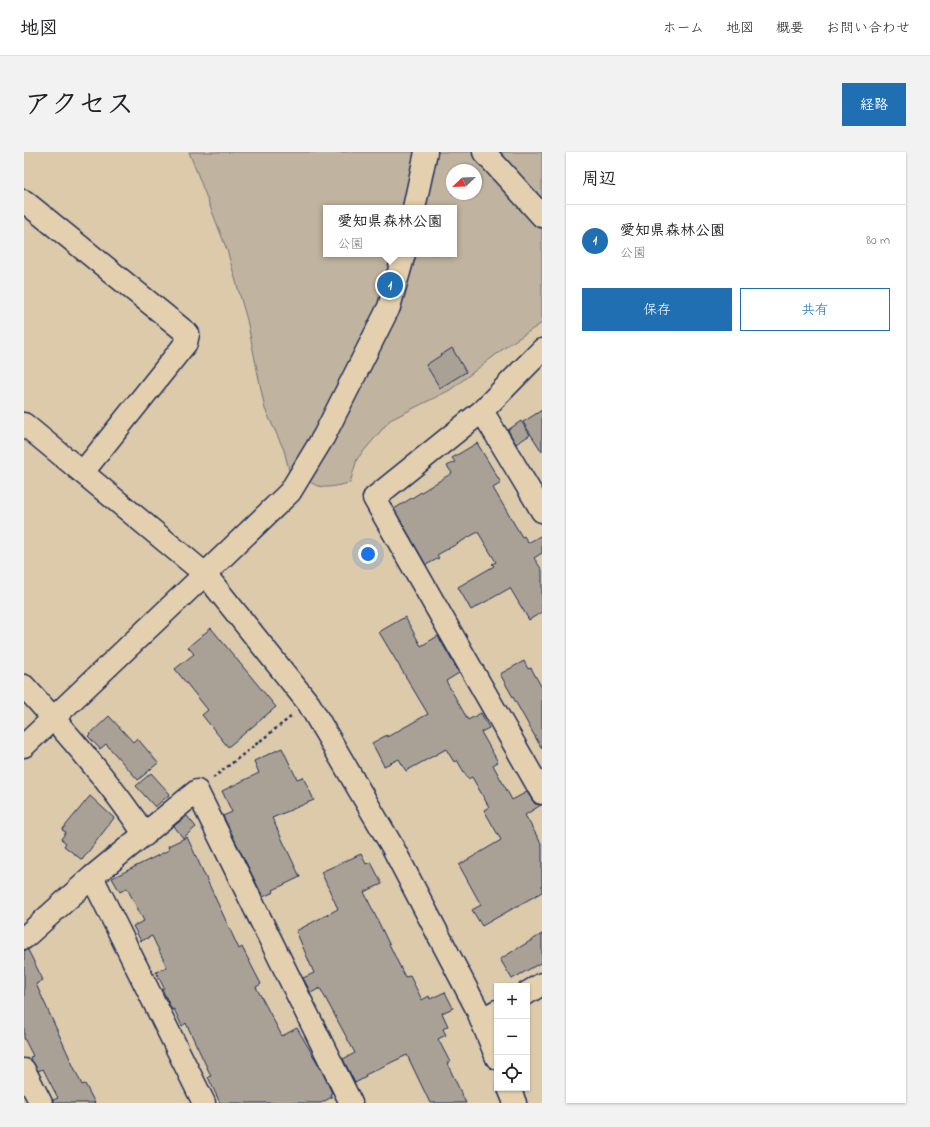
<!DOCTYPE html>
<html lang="ja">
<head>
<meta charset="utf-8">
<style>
  body { margin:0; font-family:"Indie Flower","Klee One",sans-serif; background:#f2f2f2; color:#202124 }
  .controls { position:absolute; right:12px; bottom:12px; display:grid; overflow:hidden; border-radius:0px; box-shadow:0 1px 3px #0004 }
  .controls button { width:36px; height:36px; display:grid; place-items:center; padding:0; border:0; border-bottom:1px solid #e0e0e0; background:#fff; color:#202124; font:20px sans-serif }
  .compass { position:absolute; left:422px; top:12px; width:36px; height:36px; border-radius:50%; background:#fff; box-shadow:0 1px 3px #0004; rotate:247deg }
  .you { position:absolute; left:344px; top:402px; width:14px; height:14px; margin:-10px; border:3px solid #fff; border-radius:50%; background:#1a73e8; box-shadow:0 0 0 6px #1a73e833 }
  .badge { display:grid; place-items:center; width:26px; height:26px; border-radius:50%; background:#1f6fb2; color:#fff; font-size:13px; font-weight:700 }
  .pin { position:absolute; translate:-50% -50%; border:2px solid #fff; box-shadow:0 1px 4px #0006 }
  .popup { position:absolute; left:299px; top:53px; width:134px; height:52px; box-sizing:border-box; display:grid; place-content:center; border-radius:0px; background:#fff; filter:drop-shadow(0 1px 3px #0005); font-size:13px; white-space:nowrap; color:#757577 }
  .popup b { font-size:15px; color:#202124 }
  .popup::after { content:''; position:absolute; left:50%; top:100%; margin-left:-8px; border:8px solid transparent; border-top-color:#fff }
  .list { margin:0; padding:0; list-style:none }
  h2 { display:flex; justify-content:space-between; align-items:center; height:52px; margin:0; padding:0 16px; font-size:17px }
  h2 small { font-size:13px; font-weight:400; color:#757577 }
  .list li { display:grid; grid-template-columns:26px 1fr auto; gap:12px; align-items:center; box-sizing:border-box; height:72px; padding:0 16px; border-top:1px solid #e0e0e0 }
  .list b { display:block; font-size:15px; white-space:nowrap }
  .list p { margin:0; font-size:13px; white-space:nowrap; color:#757577 }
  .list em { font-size:13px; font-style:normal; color:#757577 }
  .actions { display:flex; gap:8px; padding:12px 16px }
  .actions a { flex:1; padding:9px 0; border:1px solid #1f6fb2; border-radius:0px; text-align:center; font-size:14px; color:#1f6fb2 }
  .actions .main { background:#1f6fb2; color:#fff }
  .icon { flex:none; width:22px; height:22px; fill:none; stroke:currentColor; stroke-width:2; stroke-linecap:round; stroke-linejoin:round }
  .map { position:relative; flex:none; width:518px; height:951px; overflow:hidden; border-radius:0px }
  header { display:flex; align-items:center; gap:24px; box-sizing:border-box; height:56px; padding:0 20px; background:#fff; border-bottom:1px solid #e0e0e0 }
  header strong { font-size:19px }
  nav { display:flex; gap:22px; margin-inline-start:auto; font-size:14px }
  .intro { display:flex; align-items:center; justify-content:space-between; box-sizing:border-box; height:96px; padding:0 24px }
  h1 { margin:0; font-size:28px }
  .button { padding:10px 18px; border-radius:0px; background:#1f6fb2; color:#fff; font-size:14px; font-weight:700 }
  main { display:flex; gap:24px; padding:0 24px }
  aside { flex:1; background:#fff; border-radius:0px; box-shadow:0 1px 3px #0004 }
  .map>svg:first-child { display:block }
  .green { fill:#c0b39f; stroke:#6e717e; fill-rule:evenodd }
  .building { fill:#aaa196; stroke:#1b2f5e }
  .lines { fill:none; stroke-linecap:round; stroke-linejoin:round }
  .street-casing { stroke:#1b2f5e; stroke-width:25 }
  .secondary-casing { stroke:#1b2f5e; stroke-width:25 }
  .path { stroke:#1b2f5e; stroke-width:2.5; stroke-dasharray:3 3; stroke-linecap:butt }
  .street { stroke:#e4d0ae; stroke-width:22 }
  .secondary { stroke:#e4d0ae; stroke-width:22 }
</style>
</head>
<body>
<header>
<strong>地図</strong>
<nav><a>ホーム</a><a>地図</a><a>概要</a><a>お問い合わせ</a></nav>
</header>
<div class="intro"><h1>アクセス</h1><a class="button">経路</a></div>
<main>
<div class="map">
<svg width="518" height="951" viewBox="0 0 518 951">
  <rect width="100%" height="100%" fill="#dccaab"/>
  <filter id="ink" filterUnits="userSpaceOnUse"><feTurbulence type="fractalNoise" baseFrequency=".025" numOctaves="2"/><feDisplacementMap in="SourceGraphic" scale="8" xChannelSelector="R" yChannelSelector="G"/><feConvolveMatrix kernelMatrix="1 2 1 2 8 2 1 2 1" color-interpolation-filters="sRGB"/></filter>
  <g filter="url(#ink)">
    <path class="green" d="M 165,0 L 518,0 L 518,171 L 487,191 L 426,238 L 366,268 L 333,307 L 326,331 C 309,334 296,340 283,327 L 264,331 L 265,318 L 260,298 L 241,257 L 223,168 L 203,98 ZM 428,18 L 452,18 L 452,42 L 428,42 ZM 302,56 L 430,56 L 430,102 L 302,102 Z"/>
    <path class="building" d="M 428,196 L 442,220 L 416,236 L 402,213 Z
      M 518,258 L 518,300 L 499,270 Z
      M 497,269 L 506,283 L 492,292 L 484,278 Z
      M 453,291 L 477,331 L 469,336 L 498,385 L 500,384 L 504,391 L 518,383 L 518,401 L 510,406 L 518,418 L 518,460 L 505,468 L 486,436 L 447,458 L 434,435 L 470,414 L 468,412 L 472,410 L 454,380 L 413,403 L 415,406 L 402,413 L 370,357 L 428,321 L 423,314 L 431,310 L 428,306 Z
      M 381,465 L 397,494 L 414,484 L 435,521 L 422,529 L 444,568 L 457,561 L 465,576 L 457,580 L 474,610 L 469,613 L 488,648 L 503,640 L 511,652 L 517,653 L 501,663 L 518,693 L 518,740 L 458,774 L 448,758 L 457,753 L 435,713 L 477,688 L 460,658 L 465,655 L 448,625 L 444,627 L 433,608 L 430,610 L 422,597 L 382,619 L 375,607 L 360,614 L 348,591 L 363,583 L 363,585 L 404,562 L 355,480 Z
      M 187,476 L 252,555 L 204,595 L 178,563 L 184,558 L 151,517 L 170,502 L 164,495 Z
      M 500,509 L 504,517 L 507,516 L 518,536 L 518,597 L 476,522 Z
      M 85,564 L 109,590 L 113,586 L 134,611 L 114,628 L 82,592 L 76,597 L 64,584 Z
      M 258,596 L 273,627 L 279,625 L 290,648 L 248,666 L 276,725 L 249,738 L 250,740 L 239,745 L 199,664 L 208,660 L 198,639 L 235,621 L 230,609 Z
      M 127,621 L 146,642 L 131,655 L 112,634 Z
      M 66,644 L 90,666 L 58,708 L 40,694 L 42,691 L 37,687 L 42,680 L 38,678 Z
      M 163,664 L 172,675 L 159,686 L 150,674 Z
      M 163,685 L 215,797 L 218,795 L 237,832 L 232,835 L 258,884 L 273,876 L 297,917 L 308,941 L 306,942 L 308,945 L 297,951 L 196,951 L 184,925 L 187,924 L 162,871 L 158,874 L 150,857 L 148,858 L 138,837 L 140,836 L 132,820 L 143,815 L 128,784 L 117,789 L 109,774 L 120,769 L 103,736 L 96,740 L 88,726 L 145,698 L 144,694 Z
      M 337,702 L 342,712 L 347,710 L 358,732 L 340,740 L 381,825 L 386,824 L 398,848 L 405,844 L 406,847 L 421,840 L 429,856 L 418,861 L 424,874 L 419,877 L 422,883 L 414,887 L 426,910 L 423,911 L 442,951 L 406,951 L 383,903 L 341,923 L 342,925 L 331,931 L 319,907 L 331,901 L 296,836 L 287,841 L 279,826 L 290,821 L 272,779 L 314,757 L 297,720 Z
      M 518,782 L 518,810 L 488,827 L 476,807 Z
      M 0,798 L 4,798 L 19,828 L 12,832 L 58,933 L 61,932 L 71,951 L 29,951 L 29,948 L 34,946 L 19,917 L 14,919 L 7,908 L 6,905 L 9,904 L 0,886 Z"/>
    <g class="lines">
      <defs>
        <path id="street" d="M 460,0 L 518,64
          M 0,49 L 164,182 L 162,191 L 59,320
          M 390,56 L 402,0
          M 518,198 L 458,259 L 350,346 L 518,641
          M 458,259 L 518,359
          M 181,422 L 266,340 L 300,284 L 365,155 L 380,102
          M 0,534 C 43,581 86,630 121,683
          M 68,725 L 180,951
          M 0,786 L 68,725 L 173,639 L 327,951
          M 503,841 L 518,832
          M 457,868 L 473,859
          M 0,918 L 17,951"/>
        <path id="secondary" d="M 0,272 L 181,422 L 285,552 L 368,694 L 453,857 L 473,906
          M 0,594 L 181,422
          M 485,936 L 491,951"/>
      </defs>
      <use href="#street" class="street-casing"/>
      <use href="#secondary" class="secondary-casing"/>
      <path class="path" d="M 189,626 L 268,564"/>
      <use href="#street" class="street"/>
      <use href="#secondary" class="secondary"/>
    </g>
  </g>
</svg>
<div class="controls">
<button>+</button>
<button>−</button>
<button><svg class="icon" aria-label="locate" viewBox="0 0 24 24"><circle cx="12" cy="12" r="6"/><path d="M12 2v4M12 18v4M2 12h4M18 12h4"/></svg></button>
</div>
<svg class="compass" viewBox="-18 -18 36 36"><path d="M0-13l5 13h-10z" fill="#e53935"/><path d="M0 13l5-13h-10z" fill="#757577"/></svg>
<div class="you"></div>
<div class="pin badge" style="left:366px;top:133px">1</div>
<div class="popup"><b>愛知県森林公園</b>公園</div>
</div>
<aside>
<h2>周辺<small></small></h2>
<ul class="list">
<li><span class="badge">1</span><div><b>愛知県森林公園</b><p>公園</p></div><em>80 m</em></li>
</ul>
<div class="actions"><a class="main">保存</a><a>共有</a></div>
</aside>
</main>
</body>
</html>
